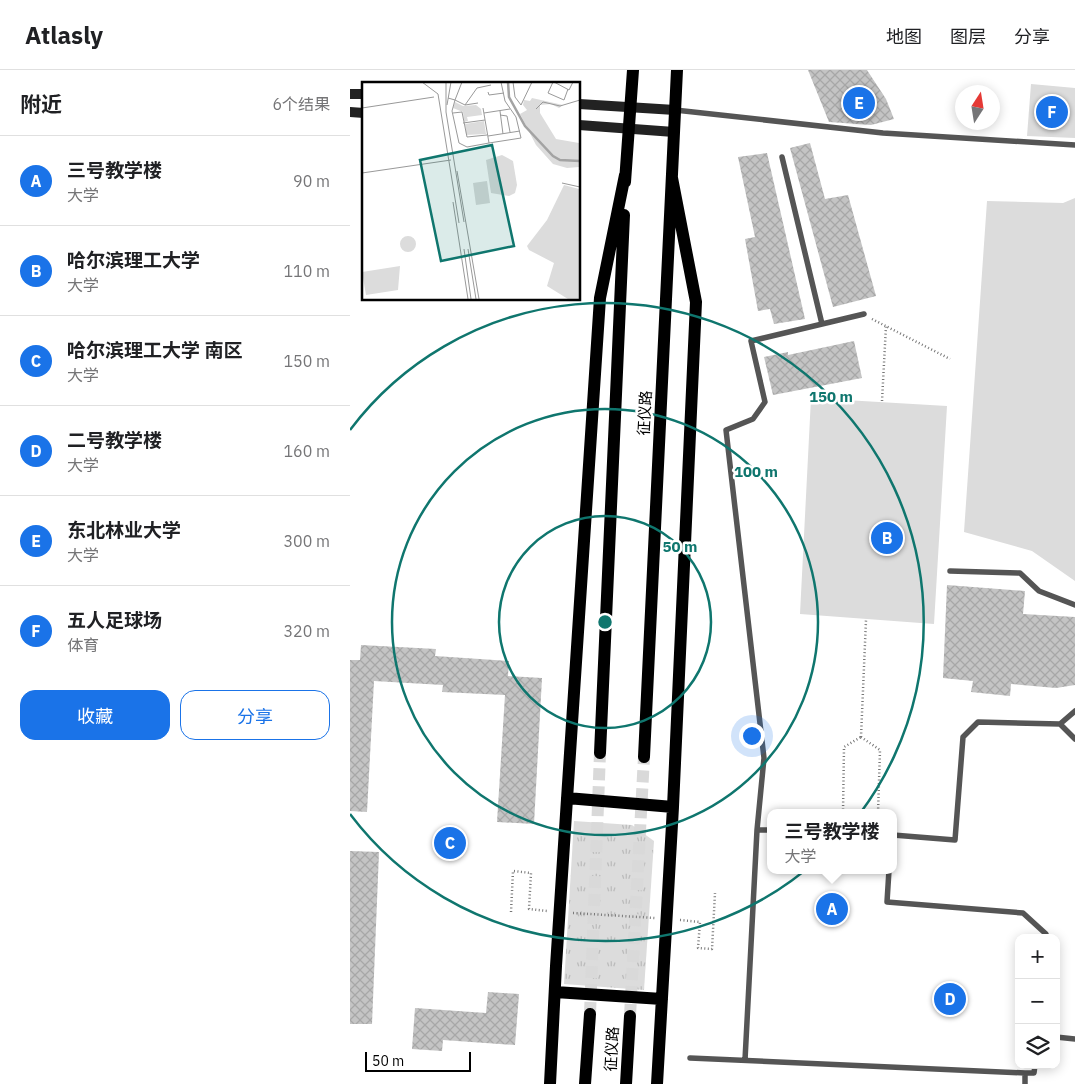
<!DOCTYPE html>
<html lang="zh">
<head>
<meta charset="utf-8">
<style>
  body { margin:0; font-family:"IBM Plex Sans","Noto Sans SC",sans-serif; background:#f2f2f2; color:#202124 }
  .controls { position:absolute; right:15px; bottom:15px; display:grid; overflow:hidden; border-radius:10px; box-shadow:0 2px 12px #0003 }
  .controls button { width:45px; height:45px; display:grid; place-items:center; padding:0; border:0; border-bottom:1px solid #e0e0e0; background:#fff; color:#202124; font:25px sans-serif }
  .compass { position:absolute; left:605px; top:15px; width:45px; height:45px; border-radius:50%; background:#fff; box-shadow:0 2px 12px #0003; rotate:12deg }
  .scale { position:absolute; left:15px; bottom:12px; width:106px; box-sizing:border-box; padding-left:5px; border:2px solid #000; border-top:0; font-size:14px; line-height:18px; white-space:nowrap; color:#000; -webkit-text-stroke:4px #fff; paint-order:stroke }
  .you { position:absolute; left:401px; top:665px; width:18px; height:18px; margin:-12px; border:4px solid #fff; border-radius:50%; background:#1a73e8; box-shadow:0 0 0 8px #1a73e833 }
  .badge { display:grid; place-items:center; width:32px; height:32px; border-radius:50%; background:#1a73e8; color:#fff; font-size:16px; font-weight:700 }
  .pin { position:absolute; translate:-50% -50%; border:2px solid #fff; box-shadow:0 1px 5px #0006 }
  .popup { position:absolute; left:417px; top:739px; width:130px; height:65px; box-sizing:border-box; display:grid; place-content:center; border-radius:10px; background:#fff; filter:drop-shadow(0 1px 4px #0005); font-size:16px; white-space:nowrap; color:#757577 }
  .popup b { font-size:19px; color:#202124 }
  .popup::after { content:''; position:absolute; left:50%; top:100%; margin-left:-10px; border:10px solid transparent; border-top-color:#fff }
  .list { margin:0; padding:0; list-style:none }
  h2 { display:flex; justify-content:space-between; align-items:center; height:65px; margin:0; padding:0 20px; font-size:21px }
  h2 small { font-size:16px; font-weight:400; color:#757577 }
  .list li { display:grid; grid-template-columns:32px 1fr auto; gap:15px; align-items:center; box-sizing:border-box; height:90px; padding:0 20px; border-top:1px solid #e0e0e0 }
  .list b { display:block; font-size:19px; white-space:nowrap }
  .list p { margin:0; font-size:16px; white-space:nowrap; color:#757577 }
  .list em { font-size:16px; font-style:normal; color:#757577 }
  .actions { display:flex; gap:10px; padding:15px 20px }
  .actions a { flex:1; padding:11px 0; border:1px solid #1a73e8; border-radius:15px; text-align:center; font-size:18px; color:#1a73e8 }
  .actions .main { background:#1a73e8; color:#fff }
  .icon { flex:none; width:28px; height:28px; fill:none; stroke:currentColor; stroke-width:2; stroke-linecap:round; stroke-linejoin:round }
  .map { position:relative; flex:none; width:725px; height:1014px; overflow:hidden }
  header { display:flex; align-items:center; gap:30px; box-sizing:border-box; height:70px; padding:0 25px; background:#fff; border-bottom:1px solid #e0e0e0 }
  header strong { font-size:24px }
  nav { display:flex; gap:28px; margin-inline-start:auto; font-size:18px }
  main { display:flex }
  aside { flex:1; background:#fff }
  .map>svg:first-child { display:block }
  .green { fill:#dcdcdc }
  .park { fill:url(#park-tufts) }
  .building { fill:url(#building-cross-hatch) }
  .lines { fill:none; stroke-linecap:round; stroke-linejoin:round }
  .primary-tunnel { stroke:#d9d9d9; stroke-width:12; stroke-dasharray:12 6; stroke-linecap:butt }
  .path { stroke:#777; stroke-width:2.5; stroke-dasharray:1 2.5; stroke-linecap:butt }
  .lane { stroke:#555; stroke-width:5.5 }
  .secondary { stroke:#222; stroke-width:10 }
  .primary { stroke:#000; stroke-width:12 }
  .ring { fill:none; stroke:#0f766e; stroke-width:2.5 }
  .labels { text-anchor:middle; stroke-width:5; stroke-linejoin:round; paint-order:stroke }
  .street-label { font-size:15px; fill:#000; stroke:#fff }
  .inset-river { fill:none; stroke:#a3a3a3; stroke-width:2.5 }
  .inset-road { fill:none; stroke:#999; stroke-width:1 }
  .view { fill:#0f766e; fill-opacity:0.15; stroke:#0f766e; stroke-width:2.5 }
  .inset-edge { fill:none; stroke:#000; stroke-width:2.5 }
  .centre { fill:#0f766e; stroke:#fff; stroke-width:2.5 }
  .ring-label { font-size:15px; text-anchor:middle; font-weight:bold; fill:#0f766e; stroke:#fff; stroke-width:5; stroke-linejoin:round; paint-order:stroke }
</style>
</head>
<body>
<header>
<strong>Atlasly</strong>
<nav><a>地图</a><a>图层</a><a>分享</a></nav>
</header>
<main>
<aside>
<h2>附近<small>6个结果</small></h2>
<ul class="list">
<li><span class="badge">A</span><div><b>三号教学楼</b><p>大学</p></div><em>90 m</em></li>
<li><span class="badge">B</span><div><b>哈尔滨理工大学</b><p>大学</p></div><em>110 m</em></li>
<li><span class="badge">C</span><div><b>哈尔滨理工大学 南区</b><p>大学</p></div><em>150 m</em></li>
<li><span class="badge">D</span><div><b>二号教学楼</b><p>大学</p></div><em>160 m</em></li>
<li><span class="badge">E</span><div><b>东北林业大学</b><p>大学</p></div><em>300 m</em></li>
<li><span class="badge">F</span><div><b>五人足球场</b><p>体育</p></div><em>320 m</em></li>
</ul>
<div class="actions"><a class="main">收藏</a><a>分享</a></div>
</aside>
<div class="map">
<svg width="725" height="1014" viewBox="0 0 725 1014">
  <defs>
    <pattern id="park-tufts" width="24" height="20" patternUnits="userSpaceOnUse" patternTransform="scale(1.25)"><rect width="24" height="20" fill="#dcdcdc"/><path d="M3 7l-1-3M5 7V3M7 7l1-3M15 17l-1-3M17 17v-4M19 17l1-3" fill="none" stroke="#bbb"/></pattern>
    <pattern id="building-cross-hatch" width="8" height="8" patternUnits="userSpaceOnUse" patternTransform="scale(1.25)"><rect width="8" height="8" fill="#c4c4c4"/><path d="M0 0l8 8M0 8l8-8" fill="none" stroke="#a7a7a7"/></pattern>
  </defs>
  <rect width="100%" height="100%" fill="#fff"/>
  <path class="green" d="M 681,14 L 725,18 L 725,68 L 677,66 Z
    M 725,128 L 725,511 L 682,481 L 614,462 L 637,131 L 713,133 Z
    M 461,328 L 597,336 L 584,554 L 450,544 Z"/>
  <path class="park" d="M 224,751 L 282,755 L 304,771 L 294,920 L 214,914 Z"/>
  <path class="building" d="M 458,0 L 517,0 L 536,29 L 544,49 L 521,55 L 479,52 Z
    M 460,73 L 475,129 L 498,125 L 526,226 L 483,237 L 440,78 Z
    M 417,83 L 455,249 L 424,254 L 420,239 L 408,241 L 395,169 L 405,167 L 388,87 Z
    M 504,271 L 512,308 L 423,325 L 414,287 L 438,282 L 438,285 Z
    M 597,515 L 675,521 L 673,544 L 725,547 L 725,615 L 706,618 L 661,614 L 660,626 L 621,622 L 623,611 L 593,608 Z
    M 11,575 L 86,579 L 85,586 L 159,591 L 158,606 L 192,608 L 184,754 L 147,752 L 155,625 L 92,622 L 93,615 L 24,611 L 17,742 L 0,741 L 0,590 L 10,590 Z
    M 0,781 L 29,782 L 22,954 L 0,954 Z
    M 138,922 L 169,924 L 165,975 L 93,970 L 92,981 L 62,979 L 65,938 L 136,943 Z"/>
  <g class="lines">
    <path class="primary-tunnel" d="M 240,944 L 250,683
      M 280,946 L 294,687"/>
    <path class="path" d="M 522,249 L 600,289
      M 532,331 L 536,256
      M 511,667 L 516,550
      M 511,667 L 530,680 L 528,743
      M 493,743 L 494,677 L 511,667
      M 161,842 L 163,801 L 181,803 L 179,839 L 197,841
      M 223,843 L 305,848
      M 330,850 L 350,852 L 348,878 L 362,879 L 365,823"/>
    <path class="lane" d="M 325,40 L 533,63 L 725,75
      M 432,87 L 472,254
      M 600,501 L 670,503 L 689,521 L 725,535
      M 710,654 L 725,669
      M 421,760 L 407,760 L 414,688 L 376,360 L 403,349 L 415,332 L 401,271 L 514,244
      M 543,765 L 605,770 L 613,667 L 628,652 L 710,654 L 725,641
      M 539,800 L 537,832 L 673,843 L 696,864 L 695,868
      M 706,967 L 725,969
      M 340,988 L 675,1003 L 684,1003 L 685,995
      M 395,990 L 407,760
      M 675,1014 L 675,1003"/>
    <path class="secondary" d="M 0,24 L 14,24
      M 229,34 L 325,40
      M 0,42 L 14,43
      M 229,55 L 324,62"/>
    <path class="primary" d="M 275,112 L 283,0
      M 250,683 L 274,145
      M 294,687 L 327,0
      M 217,728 L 323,737
      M 205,922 L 312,929
      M 200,1014 L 206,896 L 250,228 L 275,105
      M 235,1014 L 240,944
      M 276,1014 L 280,946
      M 307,1014 L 323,737 L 346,232 L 322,108"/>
  </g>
  <g class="ring">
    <circle cx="255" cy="552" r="106"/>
    <circle cx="255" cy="552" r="213"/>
    <path d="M0 360A319 319 0 1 1 0 744"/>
  </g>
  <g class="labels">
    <g class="street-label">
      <text transform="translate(295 343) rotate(-87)" y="5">征仪路</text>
      <text transform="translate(262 979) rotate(-87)" y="5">征仪路</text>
    </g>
  </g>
  <g transform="translate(12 12)">
    <rect width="218" height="218" fill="#fff"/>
    <path d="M 93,20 L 101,24 L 114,23 L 119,27 L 120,33 L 105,35 L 106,39 L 102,40 L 101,30 L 91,26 ZM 140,73 L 151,79 L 155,103 L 153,111 L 147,114 L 129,111 L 124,78 ZM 125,99 L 128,121 L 114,123 L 111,101 Z" fill="#dcdcdc"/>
    <path d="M 202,103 L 217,107 L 217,217 L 206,217 L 185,204 L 192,181 L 167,168 L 165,164 L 185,138 Z" fill="#dcdcdc"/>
    <path d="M 170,16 L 201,23 L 197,26 L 189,22 L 178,23 L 178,31 L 194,57 L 217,61 L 217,85 L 205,86 L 191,82 L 174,63 L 158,32 L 165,28 L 161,23 L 162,18 L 168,19 ZM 122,39 L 124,52 L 104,53 L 103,42 ZM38 162a8 8 0 1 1 16 0a8 8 0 1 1-16 0ZM 38,184 L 36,208 L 4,213 L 0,190 Z" fill="#dcdcdc"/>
    <path class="inset-river" d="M 146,0 L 147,15 L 163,44 L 191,74 L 198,78 L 218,79"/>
    <path class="inset-road" d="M 60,0 L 76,12 L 97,141M 84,0 L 84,30 L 102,140M 100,0 L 93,18 L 103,23 L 116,21M 151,0 L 153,15 L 159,23 L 170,0M 191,0 L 186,11 L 202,18 L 206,7M 192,0 L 207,8 L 211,0M 126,10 L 127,13 L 142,11M 86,16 L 93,18 L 90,29 L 97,61 L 105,65 L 127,61M 85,23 L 89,0M 103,23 L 115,6 L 129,3M 0,26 L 72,15M 121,26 L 127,61 L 159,56 L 154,35 L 143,19 L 139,0M 174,27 L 181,20 L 198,24 L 218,18M 138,29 L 141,52M 91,31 L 100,30 L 105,55 L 125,53M 122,31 L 148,27M 138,33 L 145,34 L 148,50M 101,41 L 123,38M 126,54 L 158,49M 95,89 L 117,217M 0,91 L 89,78M 200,101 L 218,105M 91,120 L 106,217M 102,167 L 109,217M 106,167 L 114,217"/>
    <path class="view" d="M 130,63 L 152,164 L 79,179 L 58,78 Z"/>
    <rect width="218" height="218" class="inset-edge"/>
  </g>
  <circle cx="255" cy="552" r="8" class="centre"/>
  <g class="ring-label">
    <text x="481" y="332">150 m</text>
    <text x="406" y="407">100 m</text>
    <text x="330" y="482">50 m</text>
  </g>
</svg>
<div class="controls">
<button>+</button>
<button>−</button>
<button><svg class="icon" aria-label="layers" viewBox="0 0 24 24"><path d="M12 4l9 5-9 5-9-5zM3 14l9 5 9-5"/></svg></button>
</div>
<svg class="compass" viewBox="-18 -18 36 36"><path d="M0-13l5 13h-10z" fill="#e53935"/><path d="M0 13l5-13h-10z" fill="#757577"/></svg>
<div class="scale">50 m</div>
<div class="you"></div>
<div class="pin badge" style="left:482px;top:839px">A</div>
<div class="popup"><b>三号教学楼</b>大学</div>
<div class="pin badge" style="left:537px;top:468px">B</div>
<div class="pin badge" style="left:100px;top:773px">C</div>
<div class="pin badge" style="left:600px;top:929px">D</div>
<div class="pin badge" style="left:509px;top:33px">E</div>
<div class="pin badge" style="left:702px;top:42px">F</div>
</div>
</main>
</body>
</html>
